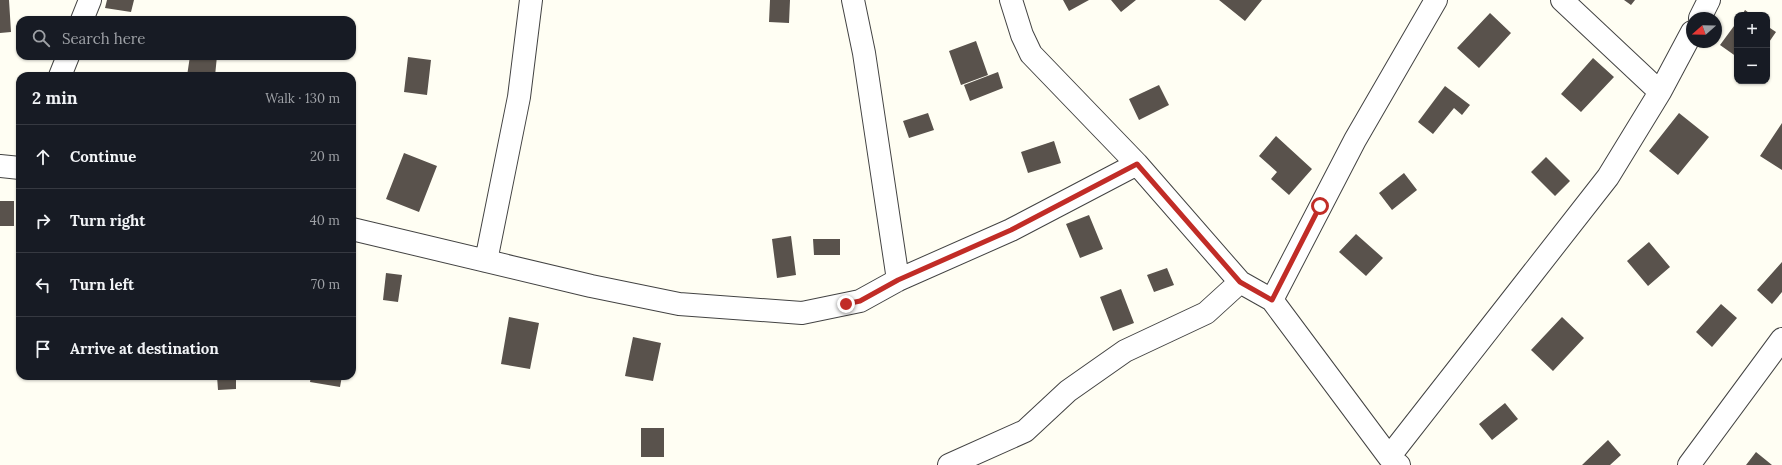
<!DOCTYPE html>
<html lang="en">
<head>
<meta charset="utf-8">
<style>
  body { margin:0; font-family:Lora,serif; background:#20242c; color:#f1f3f6 }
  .controls { position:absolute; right:12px; top:12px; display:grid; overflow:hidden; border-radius:8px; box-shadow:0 1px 3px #0004 }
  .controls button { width:36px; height:36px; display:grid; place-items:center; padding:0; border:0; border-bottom:1px solid #363941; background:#171b24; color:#f1f3f6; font:20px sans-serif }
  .compass { position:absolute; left:1686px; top:12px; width:36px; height:36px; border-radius:50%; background:#171b24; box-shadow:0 1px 3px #0004; rotate:250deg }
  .stop { position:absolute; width:12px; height:12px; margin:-9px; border:3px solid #c12c27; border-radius:50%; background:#fff }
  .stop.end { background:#c12c27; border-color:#fff; box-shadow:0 1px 4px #0008 }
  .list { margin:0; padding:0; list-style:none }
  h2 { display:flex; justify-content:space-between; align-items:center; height:52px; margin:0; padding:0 16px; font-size:17px }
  h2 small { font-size:13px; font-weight:400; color:#9ea1a6 }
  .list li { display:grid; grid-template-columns:26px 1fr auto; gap:12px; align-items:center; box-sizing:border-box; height:64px; padding:0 16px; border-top:1px solid #363941 }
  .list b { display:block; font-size:15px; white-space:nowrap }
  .list em { font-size:13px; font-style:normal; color:#9ea1a6 }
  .icon { flex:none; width:22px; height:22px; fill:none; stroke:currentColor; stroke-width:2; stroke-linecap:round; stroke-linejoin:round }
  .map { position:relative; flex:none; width:1782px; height:465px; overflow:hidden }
  .search { position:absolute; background:#171b24; box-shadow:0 1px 3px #0004; left:16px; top:16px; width:340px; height:44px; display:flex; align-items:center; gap:10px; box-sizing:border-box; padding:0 14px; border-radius:12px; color:#9ea1a6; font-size:15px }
  .panel { position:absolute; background:#171b24; box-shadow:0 1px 3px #0004; left:16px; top:72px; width:340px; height:308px; border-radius:12px }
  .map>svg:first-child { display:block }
  .building { fill:#59524c }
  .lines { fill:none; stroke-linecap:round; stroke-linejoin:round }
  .street-casing { stroke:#434343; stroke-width:24 }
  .street { stroke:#fff; stroke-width:22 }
  .route { stroke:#c12c27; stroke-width:5 }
</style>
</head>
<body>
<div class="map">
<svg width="1782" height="465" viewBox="0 0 1782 465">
  <rect width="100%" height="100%" fill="#fffef3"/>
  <path class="building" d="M 0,0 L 9,0 L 11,32 L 0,33 Z
    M 107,0 L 134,0 L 131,12 L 105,8 Z
    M 770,0 L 790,0 L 789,23 L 769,22 Z
    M 1063,0 L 1089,0 L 1069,11 Z
    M 1111,0 L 1136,0 L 1121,12 Z
    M 1219,0 L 1262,0 L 1245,21 Z
    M 1624,0 L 1635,0 L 1631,5 Z
    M 1745,10 L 1752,15 L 1742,15 Z
    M 1490,13 L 1511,33 L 1479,68 L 1457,48 Z
    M 1737,22 L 1737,57 L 1720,45 Z
    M 1767,26 L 1776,32 L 1767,45 Z
    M 976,41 L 988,75 L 961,85 L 949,51 Z
    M 190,56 L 217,56 L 215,76 L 187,76 Z
    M 408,57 L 431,60 L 427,95 L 404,92 Z
    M 1593,58 L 1614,77 L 1581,112 L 1561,94 Z
    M 998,72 L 1003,88 L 970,101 L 964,85 Z
    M 1159,85 L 1169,105 L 1139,120 L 1129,99 Z
    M 1445,86 L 1470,105 L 1462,115 L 1454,108 L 1433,134 L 1418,122 Z
    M 928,113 L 934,130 L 909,138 L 903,121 Z
    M 1679,113 L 1709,137 L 1678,175 L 1649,151 Z
    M 1782,123 L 1782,170 L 1760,156 Z
    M 1276,136 L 1312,169 L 1289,195 L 1271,179 L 1277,172 L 1259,156 Z
    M 1054,141 L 1061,163 L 1028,173 L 1021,152 Z
    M 404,153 L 437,166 L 419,212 L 386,199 Z
    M 1546,157 L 1570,181 L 1555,196 L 1531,172 Z
    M 1404,173 L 1417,190 L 1392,210 L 1379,193 Z
    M 0,201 L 14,201 L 14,226 L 0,226 Z
    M 1089,215 L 1103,249 L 1080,258 L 1066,224 Z
    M 1356,234 L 1383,258 L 1366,276 L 1339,252 Z
    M 791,236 L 796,275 L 777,278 L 772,239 Z
    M 813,239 L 840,239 L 840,255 L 814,255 Z
    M 1649,242 L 1670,267 L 1648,286 L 1627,261 Z
    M 1782,262 L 1782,292 L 1772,304 L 1757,290 Z
    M 1167,268 L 1174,285 L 1154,292 L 1147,275 Z
    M 386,273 L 402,275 L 398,302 L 383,300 Z
    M 1121,289 L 1134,323 L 1113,331 L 1100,297 Z
    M 1721,304 L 1737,318 L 1712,347 L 1696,332 Z
    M 509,317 L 539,323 L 530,369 L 501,364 Z
    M 1562,317 L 1584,338 L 1553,371 L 1531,350 Z
    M 633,337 L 661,343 L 653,381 L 625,376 Z
    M 217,376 L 236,376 L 236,389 L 218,390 Z
    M 311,376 L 342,376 L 340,387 L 310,382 Z
    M 1505,403 L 1518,419 L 1492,440 L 1479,424 Z
    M 641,428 L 664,428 L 664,457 L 641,457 Z
    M 1608,440 L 1621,455 L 1610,465 L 1582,465 Z
    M 1756,452 L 1772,465 L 1746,465 Z"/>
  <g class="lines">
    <defs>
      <path id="street" d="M 853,0 L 864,53 L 898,280
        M 1011,0 L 1022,35 L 1031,54 L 1137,164 L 1240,282 L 1272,300 L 1389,457 L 1399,465
        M 1562,0 L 1660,92
        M 1700,18 L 1709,0
        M 82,20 L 90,0
        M 60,76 L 68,56
        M 0,166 L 20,168
        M 352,229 L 591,286 L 679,304 L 802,313 L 860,301 L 898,280 L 1011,230 L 1137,164
        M 486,261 L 519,97 L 531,0
        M 1272,300 L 1355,140 L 1436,0
        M 1389,457 L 1608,177 L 1660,92 L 1692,32
        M 949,465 L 1025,431 L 1068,391 L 1125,351 L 1206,313 L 1240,282
        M 1689,465 L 1782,339"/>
    </defs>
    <use href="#street" class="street-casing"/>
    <use href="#street" class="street"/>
  </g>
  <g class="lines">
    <path class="route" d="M 846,304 L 860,301 L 898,280 L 1011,230 L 1137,164 L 1240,282 L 1272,300 L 1320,206"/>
  </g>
</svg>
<div class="controls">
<button>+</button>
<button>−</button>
</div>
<svg class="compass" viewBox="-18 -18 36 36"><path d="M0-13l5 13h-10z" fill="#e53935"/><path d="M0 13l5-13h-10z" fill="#9ea1a6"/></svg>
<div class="stop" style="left:1320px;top:206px"></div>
<div class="stop end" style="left:846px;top:304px"></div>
<div class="search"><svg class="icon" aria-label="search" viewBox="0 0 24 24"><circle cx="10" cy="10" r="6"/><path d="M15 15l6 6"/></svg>Search here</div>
<section class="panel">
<h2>2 min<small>Walk · 130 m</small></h2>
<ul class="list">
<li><svg class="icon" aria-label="ahead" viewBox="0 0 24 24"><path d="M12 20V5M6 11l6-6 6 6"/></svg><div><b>Continue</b></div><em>20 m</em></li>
<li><svg class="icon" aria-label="right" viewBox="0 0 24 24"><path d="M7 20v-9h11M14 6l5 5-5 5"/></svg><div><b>Turn right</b></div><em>40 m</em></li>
<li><svg class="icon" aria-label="left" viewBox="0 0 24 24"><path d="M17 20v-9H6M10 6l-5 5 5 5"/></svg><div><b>Turn left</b></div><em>70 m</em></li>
<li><svg class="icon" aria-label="arrive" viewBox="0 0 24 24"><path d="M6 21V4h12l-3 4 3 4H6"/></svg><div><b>Arrive at destination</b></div></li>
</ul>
</section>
</div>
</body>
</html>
